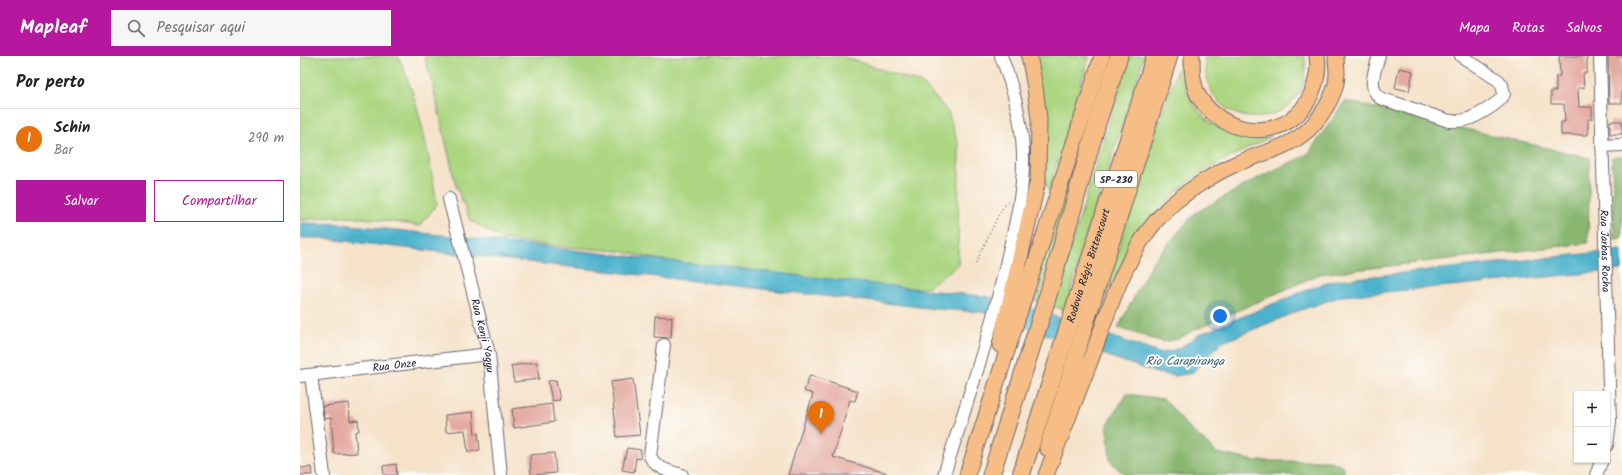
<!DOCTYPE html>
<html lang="pt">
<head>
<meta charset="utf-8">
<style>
  body { margin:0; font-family:Kalam,sans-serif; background:#f6f6f6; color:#222 }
  .controls { position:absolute; right:12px; bottom:12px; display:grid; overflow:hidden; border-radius:0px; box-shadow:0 1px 3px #0004 }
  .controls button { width:36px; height:36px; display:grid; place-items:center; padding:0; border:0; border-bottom:1px solid #e0e0e0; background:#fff; color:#222; font:20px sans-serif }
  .you { position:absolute; left:920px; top:260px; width:14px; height:14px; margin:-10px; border:3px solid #fff; border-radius:50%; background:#1a73e8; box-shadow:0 0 0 6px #1a73e833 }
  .badge { display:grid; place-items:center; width:26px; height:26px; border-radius:50%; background:#b5179e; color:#fff; font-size:13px; font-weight:700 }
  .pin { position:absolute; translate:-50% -33px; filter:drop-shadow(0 1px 2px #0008) }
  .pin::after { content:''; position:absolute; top:21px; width:14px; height:12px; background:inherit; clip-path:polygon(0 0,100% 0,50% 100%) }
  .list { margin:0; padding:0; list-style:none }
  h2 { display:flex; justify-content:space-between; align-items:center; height:52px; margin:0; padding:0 16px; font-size:17px }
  h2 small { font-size:13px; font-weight:400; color:#767676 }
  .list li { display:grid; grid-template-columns:26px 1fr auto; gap:12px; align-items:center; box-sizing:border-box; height:60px; padding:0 16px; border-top:1px solid #e0e0e0 }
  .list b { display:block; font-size:15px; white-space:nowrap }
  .list p { margin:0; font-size:13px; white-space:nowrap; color:#767676 }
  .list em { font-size:13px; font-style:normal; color:#767676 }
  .actions { display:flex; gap:8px; padding:12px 16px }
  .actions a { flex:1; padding:9px 0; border:1px solid #b5179e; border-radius:0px; text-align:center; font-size:14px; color:#b5179e }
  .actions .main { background:#b5179e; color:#fff }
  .icon { flex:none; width:22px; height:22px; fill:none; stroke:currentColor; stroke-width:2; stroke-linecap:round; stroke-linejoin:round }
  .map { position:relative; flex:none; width:1322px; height:419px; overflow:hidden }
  header { display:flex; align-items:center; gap:24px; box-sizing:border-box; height:56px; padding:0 20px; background:#b5179e; color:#fff }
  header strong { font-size:19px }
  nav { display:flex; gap:22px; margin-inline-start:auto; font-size:14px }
  .search { width:280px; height:36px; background:#f6f6f6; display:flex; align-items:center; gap:10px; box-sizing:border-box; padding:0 14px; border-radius:0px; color:#767676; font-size:15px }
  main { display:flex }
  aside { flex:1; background:#fff }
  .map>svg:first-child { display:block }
  .green { fill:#acd681; stroke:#677c5e }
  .forest { fill:#89b76f; stroke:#566c55 }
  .water { fill:#4db2cc; stroke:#386a84 }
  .building { fill:#e4aaa1 }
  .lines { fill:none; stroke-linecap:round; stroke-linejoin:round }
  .minor-casing { stroke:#6c656d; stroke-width:14 }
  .major-casing { stroke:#6c656d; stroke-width:17 }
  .highway-casing { stroke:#6c656d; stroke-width:19 }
  .path { stroke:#6c656d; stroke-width:1.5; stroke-dasharray:1 3; stroke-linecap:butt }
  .minor { stroke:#fff; stroke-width:12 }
  .major { stroke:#f6be86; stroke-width:15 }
  .highway { stroke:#f6be86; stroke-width:17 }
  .labels { text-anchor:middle; stroke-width:4; stroke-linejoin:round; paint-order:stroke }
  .shield { fill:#fdfcf7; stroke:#646373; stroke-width:1 }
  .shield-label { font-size:10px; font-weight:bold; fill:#22223b }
  .street-label { font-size:11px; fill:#22223b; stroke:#fdfcf7 }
  .water-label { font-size:12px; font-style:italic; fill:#335c75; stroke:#fdfcf7 }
</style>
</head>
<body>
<header>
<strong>Mapleaf</strong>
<div class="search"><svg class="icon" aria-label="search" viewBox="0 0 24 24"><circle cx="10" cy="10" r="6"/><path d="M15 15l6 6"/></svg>Pesquisar aqui</div>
<nav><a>Mapa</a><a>Rotas</a><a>Salvos</a></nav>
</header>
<main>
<aside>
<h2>Por perto<small></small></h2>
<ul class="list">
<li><span class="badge" style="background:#e8710a">1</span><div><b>Schin</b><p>Bar</p></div><em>290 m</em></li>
</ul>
<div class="actions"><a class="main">Salvar</a><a>Compartilhar</a></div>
</aside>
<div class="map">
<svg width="1322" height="419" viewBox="0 0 1322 419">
  <rect width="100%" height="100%" fill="#fdfcf7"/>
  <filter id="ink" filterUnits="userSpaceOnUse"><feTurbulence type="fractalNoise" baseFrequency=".025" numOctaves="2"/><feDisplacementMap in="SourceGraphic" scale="8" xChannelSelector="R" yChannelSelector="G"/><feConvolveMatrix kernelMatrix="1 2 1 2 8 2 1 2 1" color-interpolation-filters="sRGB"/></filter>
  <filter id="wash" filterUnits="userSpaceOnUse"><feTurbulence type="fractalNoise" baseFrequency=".012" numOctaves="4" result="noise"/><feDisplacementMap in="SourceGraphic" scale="16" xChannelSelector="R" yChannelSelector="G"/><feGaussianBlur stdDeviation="0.9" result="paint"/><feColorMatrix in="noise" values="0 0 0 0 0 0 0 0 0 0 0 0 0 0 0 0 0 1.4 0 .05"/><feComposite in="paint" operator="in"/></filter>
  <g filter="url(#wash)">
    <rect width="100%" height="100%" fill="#f5e2c9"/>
    <path class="green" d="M 0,0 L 98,0 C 120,47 128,97 137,148 L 120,170 C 81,164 39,156 0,165 Z
      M 124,0 L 542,0 L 623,28 L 648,56 L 659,91 L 658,209 L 628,231 L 592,234 L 520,222 L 483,222 L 372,206 L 319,195 L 242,189 L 202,183 L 170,164 L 156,130 L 131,22 Z
      M 734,0 L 789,0 L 749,135 L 744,125 Z
      M 806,0 L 815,0 L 738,245 L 729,243 Z
      M 829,0 L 844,0 L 785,185 L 765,254 L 753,250 Z
      M 882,0 L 884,0 C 883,6 882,13 883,19 C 887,51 915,78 947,82 C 955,83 964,81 972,80 C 949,92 924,103 902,117 C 856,145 826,200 802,246 L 850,92 Z
      M 905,0 L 1004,0 C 1019,73 902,90 905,0 Z"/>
    <path class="forest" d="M 1045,45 L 1290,102 L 1288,187 L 1020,218 L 892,275 L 879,283 L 863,286 L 818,272 L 853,205 L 895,157 L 962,120 L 1008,98 Z
      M 1322,100 L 1322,182 L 1314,183 L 1312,101 Z
      M 827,338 L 864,343 L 888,371 L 917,397 L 956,405 L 1030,405 L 1044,410 L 1044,419 L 825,419 L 810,405 L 807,368 Z"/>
    <path class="water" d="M 3,167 L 43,168 L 689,241 L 731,252 L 859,297 C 875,296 885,289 898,279 L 1014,231 L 1036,224 L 1322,194 L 1322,214 L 1042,240 L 998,255 L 921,287 L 892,317 L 876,320 L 857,317 L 681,256 L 637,253 L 18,182 L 0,182 L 0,168 Z"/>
    <g id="blocks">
      <path class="building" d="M 1259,0 L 1287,0 L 1287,17 L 1283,17 L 1284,32 L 1278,32 L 1279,51 L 1292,51 L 1292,63 L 1288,63 L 1288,79 L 1261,79 L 1261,66 L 1265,66 L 1264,48 L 1251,48 L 1251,35 L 1256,35 L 1256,20 L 1260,20 Z
        M 1308,0 L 1322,0 L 1322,47 L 1309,47 Z
        M 1099,12 L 1113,15 L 1109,35 L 1095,32 Z
        M 1310,65 L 1322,65 L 1322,78 L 1310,78 Z
        M 355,260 L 372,261 L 371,282 L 354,281 Z
        M 237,306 L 239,323 L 214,326 L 211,310 Z
        M 510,319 L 558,335 L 555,345 L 550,344 L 533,401 L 586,417 L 586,419 L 488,419 L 513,338 L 504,335 Z
        M 333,323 L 340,379 L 317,381 L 311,326 Z
        M 256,324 L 260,344 L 252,345 L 248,325 Z
        M 49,347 L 50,365 L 58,364 L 59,375 L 55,376 L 57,397 L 34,398 L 31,362 L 24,363 L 23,350 Z
        M 252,348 L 254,366 L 214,372 L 212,353 Z
        M 173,356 L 175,378 L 178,377 L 180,394 L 168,396 L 165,374 L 146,376 L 145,359 Z
        M 327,392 L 341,394 L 340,403 L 336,402 L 334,416 L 322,414 Z
        M 254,397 L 256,417 L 231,419 L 230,399 Z
        M 96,408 L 97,419 L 84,419 L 83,410 Z
        M 11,411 L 12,419 L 0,419 L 0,412 Z"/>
    </g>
  </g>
  <g filter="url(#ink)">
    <use href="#blocks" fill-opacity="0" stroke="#6c656d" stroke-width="1"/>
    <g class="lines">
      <defs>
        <g id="minor">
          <path d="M 1079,0 C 1075,14 1067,31 1080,42 L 1149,65 C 1155,65 1160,65 1165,64 C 1174,62 1201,47 1204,38 L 1202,29 L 1198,24 L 1161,0"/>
          <path id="s1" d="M 1300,0 L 1310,366 L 1307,389"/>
          <path d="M 1302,90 L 1322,89"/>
          <path id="s2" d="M 149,143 L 189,298 L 201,419"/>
          <path d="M 364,289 L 350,400 C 356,413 369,415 382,419"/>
          <path d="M 11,319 L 24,419"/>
          <path id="s3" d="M 0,320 L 189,298"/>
          <path d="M 644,419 C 667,345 693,271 709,195 C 717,163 724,130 723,97 C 722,63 713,31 701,0"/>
          <path d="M 1296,419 L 1302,404"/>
        </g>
        <path id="major" d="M 892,0 C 892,14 892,32 901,44 C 930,85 993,85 1012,36 C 1017,24 1019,12 1017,0
          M 700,289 L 738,124 L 739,63 L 735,31 L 729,0
          M 747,392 L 870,0
          M 667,419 L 802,0
          M 746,419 C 761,381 776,342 791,303 C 810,251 826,193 867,153 C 882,138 918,115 938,107 C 959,98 983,93 1002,79 C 1018,67 1037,39 1037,18 C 1037,12 1036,6 1036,0"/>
        <g id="highway">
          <path d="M 691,419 L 748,239 L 798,64 L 819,0"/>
          <path id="s4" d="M 721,419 L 855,0"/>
        </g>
      </defs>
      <use href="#minor" class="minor-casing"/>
      <use href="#major" class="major-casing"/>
      <use href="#highway" class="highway-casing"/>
      <path class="path" d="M 676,207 L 698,160 L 708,144"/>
      <use href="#minor" class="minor"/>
      <use href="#major" class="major"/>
      <use href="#highway" class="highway"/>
    </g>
  </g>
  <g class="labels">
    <rect class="shield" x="795" y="115" width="42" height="16" rx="3"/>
    <g class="shield-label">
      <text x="816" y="127">SP-230</text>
    </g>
    <g class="street-label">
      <text dy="4" stroke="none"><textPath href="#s1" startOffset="195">Rua Jarbas Rocha</textPath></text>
      <text dy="4" stroke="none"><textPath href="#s4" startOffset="220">Rodovia Régis Bittencourt</textPath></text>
      <text dy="4" stroke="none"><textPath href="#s2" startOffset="141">Rua Kenji Yagyu</textPath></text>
      <text dy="4" stroke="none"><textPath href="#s3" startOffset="95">Rua Onze</textPath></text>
    </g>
    <g class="water-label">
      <text x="885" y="309">Rio Carapiranga</text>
    </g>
  </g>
</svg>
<div class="controls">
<button>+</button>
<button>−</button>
</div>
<div class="you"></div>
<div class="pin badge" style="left:521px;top:378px;background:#e8710a">1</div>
</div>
</main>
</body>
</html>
